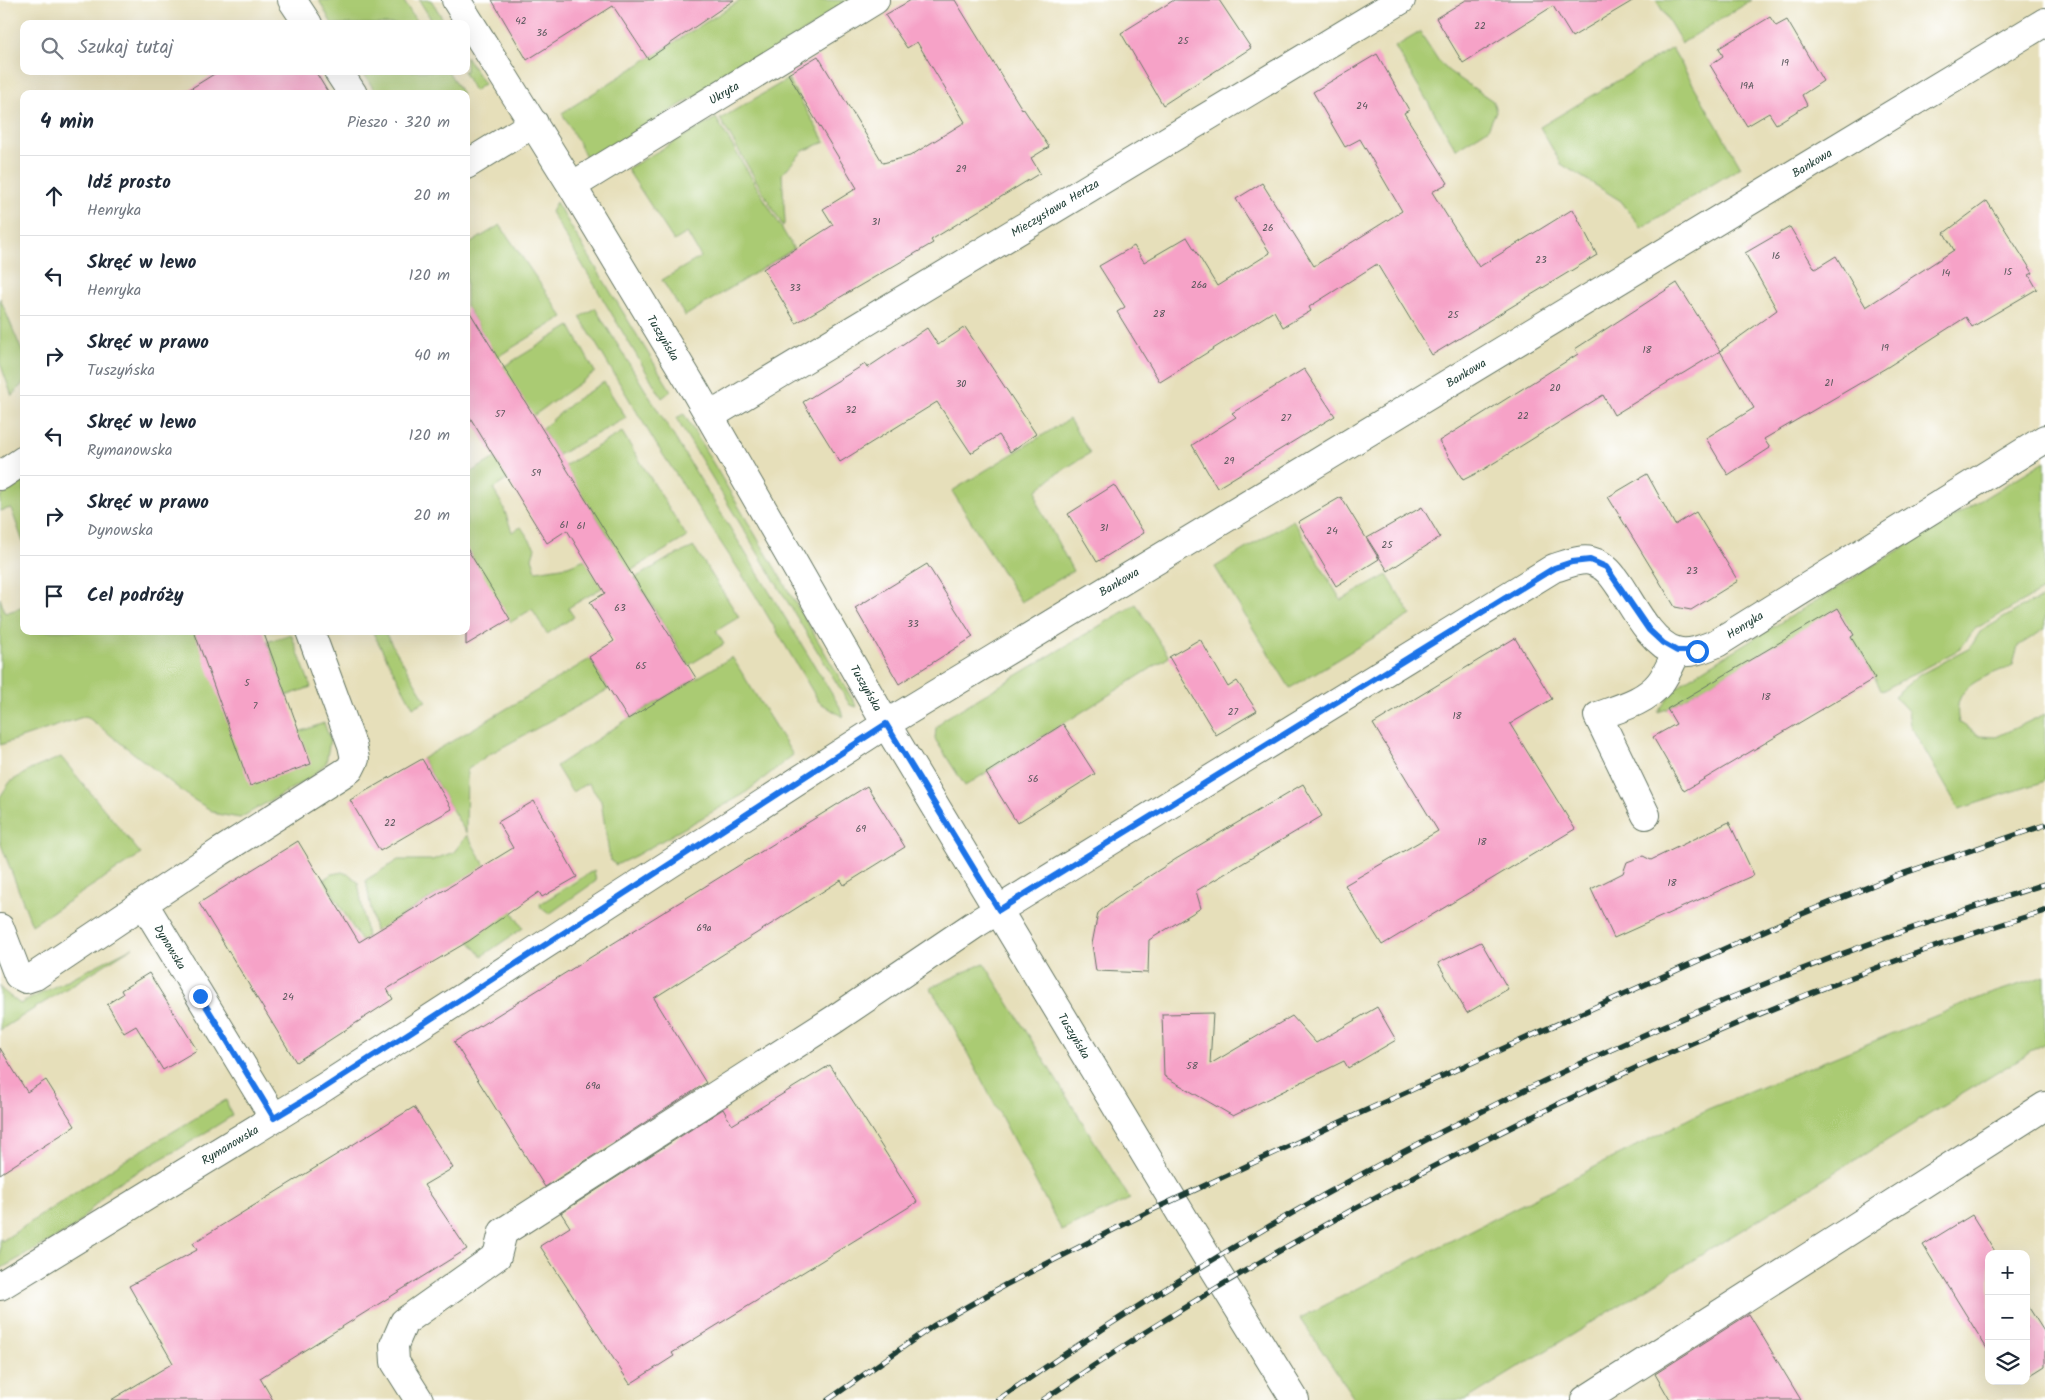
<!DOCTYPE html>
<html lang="pl">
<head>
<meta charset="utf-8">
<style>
  body { margin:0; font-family:Kalam,sans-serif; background:#f2f2f3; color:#1f2937 }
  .controls { position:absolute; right:15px; bottom:15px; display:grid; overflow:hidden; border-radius:10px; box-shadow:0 5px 20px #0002 }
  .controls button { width:45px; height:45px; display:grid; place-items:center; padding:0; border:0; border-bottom:1px solid #e0e1e3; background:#fff; color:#1f2937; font:25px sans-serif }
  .stop { position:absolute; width:15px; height:15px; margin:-11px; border:4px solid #1a73e8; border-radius:50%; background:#fff }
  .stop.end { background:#1a73e8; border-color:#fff; box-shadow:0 1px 5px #0008 }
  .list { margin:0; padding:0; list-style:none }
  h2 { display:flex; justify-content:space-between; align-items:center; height:65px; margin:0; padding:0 20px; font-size:21px }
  h2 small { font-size:16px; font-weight:400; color:#747a83 }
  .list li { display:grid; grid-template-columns:32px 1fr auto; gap:15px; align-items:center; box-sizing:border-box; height:80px; padding:0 20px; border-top:1px solid #e0e1e3 }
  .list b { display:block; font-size:19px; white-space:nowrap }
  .list p { margin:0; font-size:16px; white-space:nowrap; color:#747a83 }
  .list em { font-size:16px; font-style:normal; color:#747a83 }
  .icon { flex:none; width:28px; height:28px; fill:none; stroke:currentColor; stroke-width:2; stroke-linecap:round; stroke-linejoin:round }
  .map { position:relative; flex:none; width:2045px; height:1400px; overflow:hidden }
  .search { position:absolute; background:#fff; box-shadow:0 5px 20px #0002; left:20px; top:20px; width:450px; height:55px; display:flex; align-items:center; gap:12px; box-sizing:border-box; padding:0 18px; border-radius:10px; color:#747a83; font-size:19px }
  .panel { position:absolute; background:#fff; box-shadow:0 5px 20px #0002; left:20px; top:90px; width:450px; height:545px; border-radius:10px }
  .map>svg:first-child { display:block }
  .green { fill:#aacb73; stroke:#648454 }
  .building { fill:#f6a2c7 }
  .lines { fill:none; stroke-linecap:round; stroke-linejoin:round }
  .minor-casing { stroke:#657663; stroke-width:30 }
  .minor { stroke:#fff; stroke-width:28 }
  .rail-casing { stroke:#1f3d34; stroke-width:5.5 }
  .rail { stroke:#fff; stroke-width:4; stroke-dasharray:11; stroke-linecap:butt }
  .route { stroke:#1a73e8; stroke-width:6 }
  .labels { text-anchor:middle; stroke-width:5; stroke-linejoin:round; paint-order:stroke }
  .number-label { font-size:10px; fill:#555659 }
  .street-label { font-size:12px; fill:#1f3d34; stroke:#fff }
</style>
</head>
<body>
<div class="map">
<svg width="2045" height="1400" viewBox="0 0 2045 1400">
  <rect width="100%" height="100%" fill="#fff"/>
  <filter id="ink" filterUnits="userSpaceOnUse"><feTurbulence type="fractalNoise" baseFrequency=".02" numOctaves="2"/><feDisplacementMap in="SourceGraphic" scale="10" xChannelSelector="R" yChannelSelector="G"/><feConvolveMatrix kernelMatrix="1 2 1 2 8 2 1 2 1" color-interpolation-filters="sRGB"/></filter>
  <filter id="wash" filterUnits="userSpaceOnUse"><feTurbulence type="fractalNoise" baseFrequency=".0096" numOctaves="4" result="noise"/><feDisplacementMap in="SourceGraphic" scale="20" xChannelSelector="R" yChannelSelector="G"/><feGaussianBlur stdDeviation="1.12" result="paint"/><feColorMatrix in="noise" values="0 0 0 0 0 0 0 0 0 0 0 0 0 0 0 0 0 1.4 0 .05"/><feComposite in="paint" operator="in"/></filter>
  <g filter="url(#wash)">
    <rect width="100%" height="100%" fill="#e6dfba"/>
    <path class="green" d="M 319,0 L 403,0 L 418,24 L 332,24 Z
      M 419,0 L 431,0 L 446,24 L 434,24 Z
      M 741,0 L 857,0 L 588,160 L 562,113 Z
      M 1656,0 L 1752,0 L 1682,43 Z
      M 1420,32 L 1440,63 L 1450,72 L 1493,101 L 1496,111 L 1488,129 L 1456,149 L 1395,47 Z
      M 1672,48 L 1741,167 L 1641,228 L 1621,201 L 1561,164 L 1540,127 Z
      M 466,56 L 484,84 L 474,91 L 463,71 L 466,71 Z
      M 362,71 L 448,71 L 462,94 L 377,94 Z
      M 788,79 L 825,142 L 803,151 L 782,174 L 785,221 L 783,226 L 720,119 Z
      M 716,118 L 794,249 L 685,316 L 662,280 L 701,257 L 687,233 L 674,241 L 627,169 Z
      M 556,202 L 671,391 L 662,398 L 551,212 Z
      M 500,225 L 563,317 L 497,357 L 466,306 L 466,246 Z
      M 0,298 L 24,356 L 24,382 L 12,396 L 0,363 Z
      M 595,308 L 840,707 L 843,717 L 819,702 L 754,593 L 656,444 L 580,317 Z
      M 570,326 L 595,372 L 533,416 L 503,367 Z
      M 604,382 L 626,418 L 558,455 L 542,429 L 574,401 Z
      M 684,414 L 857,707 L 850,705 L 676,418 Z
      M 1069,419 L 1090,453 L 1055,475 L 1037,490 L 1038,505 L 1073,571 L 1021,602 L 952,491 Z
      M 622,432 L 687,537 L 568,608 L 574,617 L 547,634 L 532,609 L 511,622 L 466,551 L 466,475 L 495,458 L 508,479 L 493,489 L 503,506 L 512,532 L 521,527 L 535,548 L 532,558 L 536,571 L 568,566 L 585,559 L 613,543 L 564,466 Z
      M 2045,461 L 2045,589 L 1975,629 L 1960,649 L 1882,691 L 1851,637 L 1853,635 L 1838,609 L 1667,709 L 1658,712 L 1670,695 L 1683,682 Z
      M 24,482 L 24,545 L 11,508 L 0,511 L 0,497 Z
      M 1293,520 L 1341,600 L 1387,575 L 1411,615 L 1290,688 L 1215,567 Z
      M 694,547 L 739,617 L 716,631 L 724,644 L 689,665 L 635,578 L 669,558 Z
      M 0,598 L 5,613 L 24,607 L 24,631 L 194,631 L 299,732 L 324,723 L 330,739 L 326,763 L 310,778 L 240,818 L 217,814 L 191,798 L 86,716 L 0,745 Z
      M 2045,598 L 2045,629 L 2018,646 L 2013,665 C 1985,678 1950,684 1959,722 L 1980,736 L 1996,737 L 2045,714 L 2045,781 L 1959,809 L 1910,725 L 1908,711 L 1894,696 L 1919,675 L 1970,648 L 1980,632 L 2027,604 Z
      M 1136,604 L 1169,657 L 965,786 L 935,739 L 936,728 L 944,719 Z
      M 372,631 L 384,631 L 426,701 L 413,707 Z
      M 291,634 L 311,687 L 286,696 L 267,642 Z
      M 732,657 L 793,755 L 744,794 L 635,856 L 616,865 L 610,860 L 601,801 L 588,783 L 572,792 L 556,766 L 628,719 Z
      M 590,659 L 609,689 L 488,755 L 467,770 L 466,833 L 422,759 Z
      M 61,757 L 141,854 L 32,925 L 0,842 L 0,797 L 10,782 L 30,770 Z
      M 467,835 L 516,918 L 523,928 L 482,956 L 469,941 L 439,893 L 375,932 L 366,880 L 398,860 L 432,860 L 454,852 Z
      M 594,870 L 596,881 L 549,914 L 541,908 L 540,904 Z
      M 342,872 L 350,875 L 358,882 L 367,937 L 361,941 L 324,879 L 332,874 Z
      M 133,947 L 0,1030 L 0,985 L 1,989 L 20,1004 Z
      M 984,963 L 1130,1199 L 1062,1231 L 945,1011 L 930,988 Z
      M 2045,976 L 2045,1043 L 1466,1400 L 1355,1400 L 1300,1318 L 1708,1109 L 1984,996 Z
      M 226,1100 L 232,1116 L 179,1149 L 112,1186 L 75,1227 L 0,1269 L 0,1238 L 2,1241 L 122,1162 Z"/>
    <g id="blocks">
      <path class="building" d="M 492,0 L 734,0 L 648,59 L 613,6 L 527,60 Z
        M 911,0 L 955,0 L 1022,109 L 1023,108 L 1049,147 L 1031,158 L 1040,173 L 931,240 L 933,243 L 796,323 L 763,269 L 833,225 L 823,209 L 857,188 L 788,74 L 818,56 L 883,163 L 910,156 L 965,122 L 917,42 L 907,48 L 885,15 Z
        M 1174,0 L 1219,0 L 1251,48 L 1163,105 L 1121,33 Z
        M 1466,0 L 1634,0 L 1572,37 L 1553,6 L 1463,63 L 1436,18 Z
        M 1770,17 L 1776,26 L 1787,20 L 1823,81 L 1802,95 L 1807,105 L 1776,124 L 1769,113 L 1747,126 L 1710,65 L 1723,56 L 1719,48 Z
        M 1377,54 L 1409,110 L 1404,113 L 1448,183 L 1432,192 L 1479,267 L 1573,209 L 1597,255 L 1432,355 L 1377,264 L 1309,307 L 1311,311 L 1283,327 L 1274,311 L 1160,382 L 1117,312 L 1125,307 L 1099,266 L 1134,246 L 1144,262 L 1187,237 L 1217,286 L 1270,253 L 1236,199 L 1262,183 L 1314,266 L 1402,211 L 1360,139 L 1345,147 L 1313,92 Z
        M 219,71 L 315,71 L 329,94 L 182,94 Z
        M 1987,201 L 2033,273 L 2029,275 L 2037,289 L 1972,327 L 1966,317 L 1886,368 L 1764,439 L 1770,448 L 1728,475 L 1706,438 L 1754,408 L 1720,351 L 1777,310 L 1745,253 L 1790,227 L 1815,269 L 1836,256 L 1866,307 L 1954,250 L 1944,233 Z
        M 1677,283 L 1720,351 L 1614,415 L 1603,395 L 1481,471 L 1463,480 L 1439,441 L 1578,354 L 1575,349 Z
        M 466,306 L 696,678 L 628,719 L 589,657 L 614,641 L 590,602 L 605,593 L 567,530 L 547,543 L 466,411 Z
        M 965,327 L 1036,434 L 1010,452 L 999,435 L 971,453 L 937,402 L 840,462 L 803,402 L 865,364 L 867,368 L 927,328 L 938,345 Z
        M 1304,369 L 1335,416 L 1217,488 L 1192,445 L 1236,417 L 1232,413 Z
        M 1647,474 L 1675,525 L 1696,512 L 1738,581 L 1691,610 L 1675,607 L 1608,497 Z
        M 1114,485 L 1144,533 L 1097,562 L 1068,514 Z
        M 1341,497 L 1379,559 L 1336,586 L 1298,522 Z
        M 1422,507 L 1440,537 L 1388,571 L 1367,538 Z
        M 466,547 L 510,619 L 466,645 Z
        M 927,564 L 973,637 L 899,684 L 855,608 Z
        M 1838,608 L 1854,635 L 1851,637 L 1875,678 L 1684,791 L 1653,737 L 1676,724 L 1667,709 Z
        M 194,631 L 263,631 L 311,764 L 250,786 Z
        M 1515,638 L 1552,699 L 1510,724 L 1575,829 L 1382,945 L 1345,885 L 1438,831 L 1373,724 Z
        M 1200,639 L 1228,687 L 1237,681 L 1257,711 L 1216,735 L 1169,657 Z
        M 1063,724 L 1095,774 L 1017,823 L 986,773 Z
        M 422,759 L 452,809 L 380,851 L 350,800 Z
        M 1303,784 L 1322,816 L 1196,891 L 1201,908 L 1149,940 L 1148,973 L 1096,971 L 1092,944 L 1098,913 L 1114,899 L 1176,859 Z
        M 867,786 L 905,847 L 844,885 L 841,880 L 654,998 L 706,1083 L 545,1187 L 454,1042 Z
        M 534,801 L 577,877 L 542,897 L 539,892 L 469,941 L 387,989 L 393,999 L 296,1062 L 199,903 L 298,841 L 359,942 L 513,848 L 498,822 Z
        M 1729,822 L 1754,875 L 1614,938 L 1591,889 L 1623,873 L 1627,862 L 1643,856 L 1651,860 Z
        M 1481,942 L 1508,989 L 1467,1013 L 1438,963 Z
        M 149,973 L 197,1050 L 163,1070 L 136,1026 L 124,1033 L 107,1004 L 123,994 L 121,990 Z
        M 1377,1007 L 1396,1040 L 1348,1068 L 1344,1061 L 1233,1116 L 1164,1076 L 1162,1014 L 1213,1013 L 1210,1064 L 1292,1016 L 1316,1043 Z
        M 0,1048 L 27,1092 L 46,1080 L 75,1126 L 0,1174 Z
        M 830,1065 L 917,1202 L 672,1353 L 674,1356 L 630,1384 L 540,1246 L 570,1227 L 561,1213 L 723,1109 L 732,1125 Z
        M 414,1107 L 453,1168 L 424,1185 L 467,1249 L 260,1378 L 273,1400 L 111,1400 L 173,1363 L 129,1286 L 197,1250 L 193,1243 Z
        M 1972,1215 L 1996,1254 L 1989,1254 L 1989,1352 L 1923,1245 Z
        M 2026,1303 L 2045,1333 L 2045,1366 L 2026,1378 Z
        M 1749,1314 L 1801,1400 L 1670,1400 L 1655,1374 Z"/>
    </g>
  </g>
  <g filter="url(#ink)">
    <use href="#blocks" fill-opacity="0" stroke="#657663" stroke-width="1"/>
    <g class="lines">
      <defs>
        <path id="minor" d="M 292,0 L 308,24
          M 456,0 L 572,186 L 694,389 L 886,724 L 1210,1262 L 1295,1400
          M 338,71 L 353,94
          M 466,165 L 534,123
          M 572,186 L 875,0
          M 710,416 L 1401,0
          M 0,476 L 24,460
          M 1646,815 L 1598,716 C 1620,708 1645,702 1660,683 C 1667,674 1672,661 1677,651
          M 144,904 L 274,1118
          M 0,928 L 18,975 L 26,979 L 35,976 L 220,852 L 350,769 L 355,759 L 352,745 L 310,631
          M 0,1286 L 323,1088 L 886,724 L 2045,22
          M 419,1400 L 395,1362 L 394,1345 L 404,1322 L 497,1256 L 503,1232 L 835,1019 L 977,923 L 1554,568 C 1565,565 1580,558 1591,561 C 1606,565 1613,576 1621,588 C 1634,608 1652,644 1676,651 C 1690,655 1705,648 1717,643 L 2045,439
          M 1585,1400 L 2045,1106"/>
      </defs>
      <use href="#minor" class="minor-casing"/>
      <use href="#minor" class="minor"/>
      <defs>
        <path id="rail" d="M 828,1400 L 933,1326 L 1005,1285 L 1150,1211 L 1358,1114 L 1797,916 L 1893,877 L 2045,825
          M 998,1400 C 1317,1176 1673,1000 2045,884
          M 1043,1400 C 1221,1277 1410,1173 1605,1082 C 1748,1016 1894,956 2045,911"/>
      </defs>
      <use href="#rail" class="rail-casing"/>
      <use href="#rail" class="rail"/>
    </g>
  </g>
  <g class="lines" filter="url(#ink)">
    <path class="route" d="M 200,996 L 274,1118 L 324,1088 L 886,724 L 999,910 L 1554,568 L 1572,562 L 1590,560 L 1606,567 L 1649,630 L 1663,643 L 1677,651 L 1697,651"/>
  </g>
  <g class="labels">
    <g class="number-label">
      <text x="521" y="24">42</text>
      <text x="1480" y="29">22</text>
      <text x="542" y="36">36</text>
      <text x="1183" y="44">25</text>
      <text x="1785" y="66">19</text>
      <text x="1747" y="89">19A</text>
      <text x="1362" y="109">24</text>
      <text x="961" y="172">29</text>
      <text x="876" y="225">31</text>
      <text x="1268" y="231">26</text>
      <text x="1776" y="259">16</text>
      <text x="1541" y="263">23</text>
      <text x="2008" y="275">15</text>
      <text x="1946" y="276">14</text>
      <text x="1199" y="288">26a</text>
      <text x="795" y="291">33</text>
      <text x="1159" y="317">28</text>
      <text x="1453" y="318">25</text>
      <text x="1885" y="351">19</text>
      <text x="1647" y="353">18</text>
      <text x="1829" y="386">21</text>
      <text x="961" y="387">30</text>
      <text x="1555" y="391">20</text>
      <text x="851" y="413">32</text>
      <text x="500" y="417">57</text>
      <text x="1523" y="419">22</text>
      <text x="1286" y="421">27</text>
      <text x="1229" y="464">29</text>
      <text x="536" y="476">59</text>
      <text x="564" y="528">61</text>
      <text x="581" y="529">61</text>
      <text x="1104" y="531">31</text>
      <text x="1332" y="534">24</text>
      <text x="1387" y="548">25</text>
      <text x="1692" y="574">23</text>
      <text x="620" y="611">63</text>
      <text x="913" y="627">33</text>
      <text x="641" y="669">65</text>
      <text x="247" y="686">5</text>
      <text x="1766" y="700">18</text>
      <text x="255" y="709">7</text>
      <text x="1233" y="715">27</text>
      <text x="1457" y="719">18</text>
      <text x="1033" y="782">56</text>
      <text x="390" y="826">22</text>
      <text x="861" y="832">69</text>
      <text x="1482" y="845">18</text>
      <text x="1672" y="886">18</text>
      <text x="704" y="931">69a</text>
      <text x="288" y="1000">24</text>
      <text x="1192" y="1069">58</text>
      <text x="593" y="1089">69a</text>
    </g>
    <g class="street-label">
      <text transform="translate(724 93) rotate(-31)" y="4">Ukryta</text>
      <text transform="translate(1812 163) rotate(-31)" y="4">Bankowa</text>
      <text transform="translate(1055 208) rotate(-31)" y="4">Mieczysława Hertza</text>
      <text transform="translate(663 338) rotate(59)" y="4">Tuszyńska</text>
      <text transform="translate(1466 373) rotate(-31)" y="4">Bankowa</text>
      <text transform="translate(1119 582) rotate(-31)" y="4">Bankowa</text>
      <text transform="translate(1745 625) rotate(-32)" y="4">Henryka</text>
      <text transform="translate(866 688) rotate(60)" y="4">Tuszyńska</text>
      <text transform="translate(170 947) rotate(59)" y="4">Dynowska</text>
      <text transform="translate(1074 1036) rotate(59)" y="4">Tuszyńska</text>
      <text transform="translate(230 1145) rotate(-31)" y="4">Rymanowska</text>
    </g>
  </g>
</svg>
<div class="controls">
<button>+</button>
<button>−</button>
<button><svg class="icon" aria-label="layers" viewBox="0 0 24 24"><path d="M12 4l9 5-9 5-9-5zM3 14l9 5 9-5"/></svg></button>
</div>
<div class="stop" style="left:1697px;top:651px"></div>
<div class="stop end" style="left:200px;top:996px"></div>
<div class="search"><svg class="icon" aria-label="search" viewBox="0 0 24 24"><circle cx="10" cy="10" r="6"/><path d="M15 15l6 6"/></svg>Szukaj tutaj</div>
<section class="panel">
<h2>4 min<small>Pieszo · 320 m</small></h2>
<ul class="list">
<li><svg class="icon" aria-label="ahead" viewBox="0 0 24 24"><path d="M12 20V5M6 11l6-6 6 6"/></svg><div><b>Idź prosto</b><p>Henryka</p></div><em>20 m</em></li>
<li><svg class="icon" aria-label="left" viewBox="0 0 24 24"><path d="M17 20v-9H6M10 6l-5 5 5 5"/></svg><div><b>Skręć w lewo</b><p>Henryka</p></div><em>120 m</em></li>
<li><svg class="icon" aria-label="right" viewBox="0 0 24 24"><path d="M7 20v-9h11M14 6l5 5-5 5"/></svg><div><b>Skręć w prawo</b><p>Tuszyńska</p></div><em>40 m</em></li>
<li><svg class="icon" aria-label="left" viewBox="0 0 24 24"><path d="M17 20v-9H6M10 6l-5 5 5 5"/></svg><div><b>Skręć w lewo</b><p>Rymanowska</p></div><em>120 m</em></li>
<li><svg class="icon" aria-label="right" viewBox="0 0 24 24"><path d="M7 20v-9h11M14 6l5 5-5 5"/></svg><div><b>Skręć w prawo</b><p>Dynowska</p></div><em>20 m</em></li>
<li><svg class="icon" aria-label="arrive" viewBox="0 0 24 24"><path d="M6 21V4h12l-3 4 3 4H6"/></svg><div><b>Cel podróży</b></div></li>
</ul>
</section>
</div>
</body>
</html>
